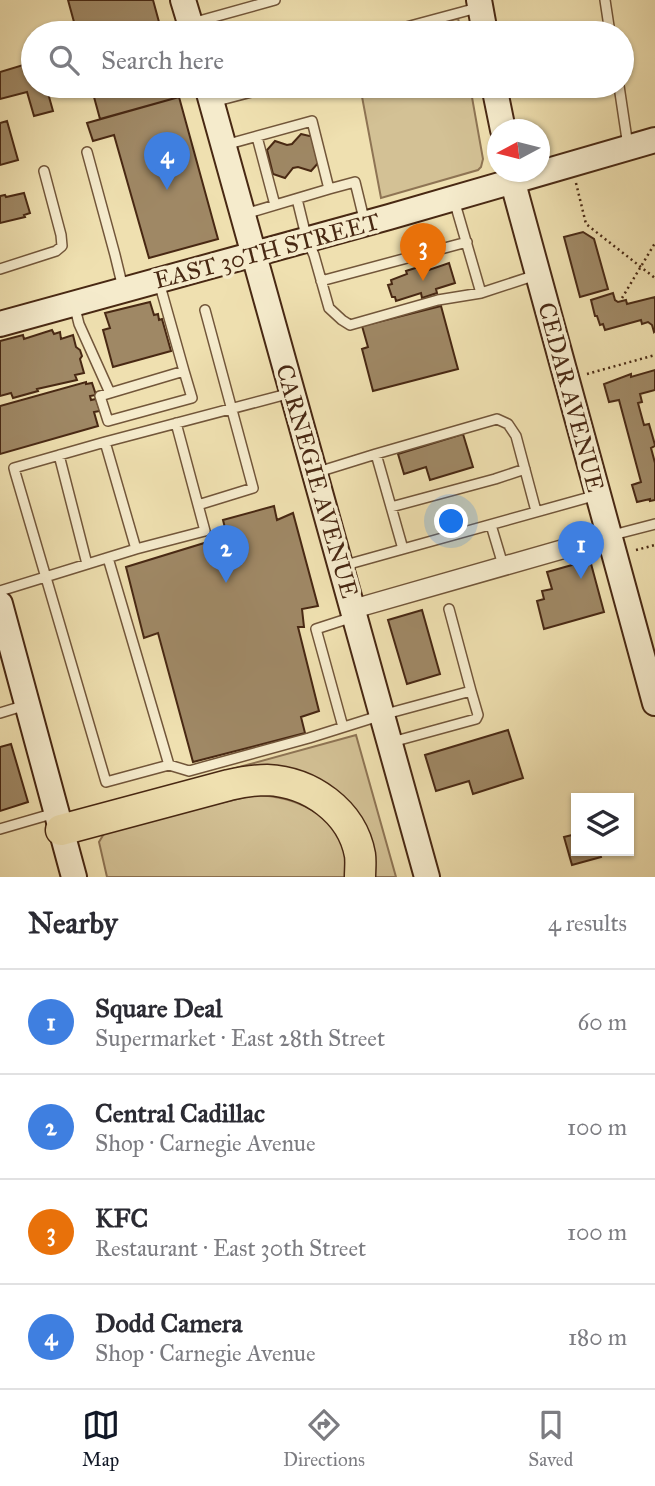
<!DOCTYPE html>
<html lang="en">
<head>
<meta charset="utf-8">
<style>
  body { margin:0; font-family:"IM FELL Great Primer",serif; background:#f7f7f7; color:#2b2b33 }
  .controls { position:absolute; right:21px; bottom:21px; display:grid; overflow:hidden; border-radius:0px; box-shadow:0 2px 5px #0004 }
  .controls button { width:63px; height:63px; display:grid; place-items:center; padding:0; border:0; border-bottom:2px solid #e1e1e2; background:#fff; color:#2b2b33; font:35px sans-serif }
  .compass { position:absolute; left:487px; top:119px; width:63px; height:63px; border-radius:50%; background:#fff; box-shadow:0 2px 5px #0004; rotate:263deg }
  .you { position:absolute; left:452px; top:522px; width:24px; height:24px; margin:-18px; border:5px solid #fff; border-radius:50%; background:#1a73e8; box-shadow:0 0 0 10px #1a73e833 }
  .badge { display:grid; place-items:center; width:46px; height:46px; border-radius:50%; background:#111827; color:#fff; font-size:23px; font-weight:700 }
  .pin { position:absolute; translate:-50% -58px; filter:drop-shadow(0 2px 4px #0008) }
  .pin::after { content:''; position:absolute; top:37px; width:24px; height:21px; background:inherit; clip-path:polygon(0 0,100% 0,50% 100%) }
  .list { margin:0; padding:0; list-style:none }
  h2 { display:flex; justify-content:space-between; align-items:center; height:91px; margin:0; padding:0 28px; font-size:30px }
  h2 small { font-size:23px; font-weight:400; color:#7c7c81 }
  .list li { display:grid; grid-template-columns:46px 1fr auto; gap:21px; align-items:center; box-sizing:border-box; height:105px; padding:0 28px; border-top:2px solid #e1e1e2 }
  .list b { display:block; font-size:26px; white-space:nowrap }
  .list p { margin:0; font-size:23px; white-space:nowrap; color:#7c7c81 }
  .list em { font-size:23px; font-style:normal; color:#7c7c81 }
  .icon { flex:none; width:38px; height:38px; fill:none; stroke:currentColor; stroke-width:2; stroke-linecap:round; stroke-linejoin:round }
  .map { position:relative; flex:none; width:655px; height:877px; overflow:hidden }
  .search { position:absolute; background:#fff; box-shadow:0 2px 5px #0004; left:21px; right:21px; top:21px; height:77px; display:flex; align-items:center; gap:18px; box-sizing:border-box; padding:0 24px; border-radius:38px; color:#7c7c81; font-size:26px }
  .sheet { height:511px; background:#fff }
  nav { display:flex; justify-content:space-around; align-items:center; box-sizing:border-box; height:98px; border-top:2px solid #e1e1e2; background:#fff; font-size:19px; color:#7c7c81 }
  nav a { display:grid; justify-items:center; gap:4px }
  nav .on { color:#111827 }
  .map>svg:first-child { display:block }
  .green { fill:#d3c195; stroke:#8e7454; stroke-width:2 }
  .building { fill:#9f8865; stroke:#482813; stroke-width:2 }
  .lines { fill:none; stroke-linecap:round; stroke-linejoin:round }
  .lane-casing { stroke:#72563a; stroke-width:12 }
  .street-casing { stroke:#72563a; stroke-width:21 }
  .secondary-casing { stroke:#482813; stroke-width:28 }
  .highway-casing { stroke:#482813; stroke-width:33 }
  .path { stroke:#482813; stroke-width:2.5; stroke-dasharray:2 3.5; stroke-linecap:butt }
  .lane { stroke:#f5ebcc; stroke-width:9 }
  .street { stroke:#f5ebcc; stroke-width:18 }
  .secondary { stroke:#f5ebcc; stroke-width:24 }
  .highway { stroke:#efe0b0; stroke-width:30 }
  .labels { text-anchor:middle; stroke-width:7; stroke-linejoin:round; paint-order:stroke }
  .street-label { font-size:24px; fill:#482813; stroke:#f5ebcc }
</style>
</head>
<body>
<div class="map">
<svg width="655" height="877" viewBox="0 0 655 877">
  <rect width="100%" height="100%" fill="#efe0b0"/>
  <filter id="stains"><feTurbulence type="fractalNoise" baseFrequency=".00286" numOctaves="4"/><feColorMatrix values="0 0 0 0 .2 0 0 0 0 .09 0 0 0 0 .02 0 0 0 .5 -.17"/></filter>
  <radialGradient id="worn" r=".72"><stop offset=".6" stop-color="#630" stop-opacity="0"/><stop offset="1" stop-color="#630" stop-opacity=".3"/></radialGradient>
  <path class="green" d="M 458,18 L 461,33 L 404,33 Z
    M 360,86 L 470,86 L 483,159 L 481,167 L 478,170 L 381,198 Z
    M 356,735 L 396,877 L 370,877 L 321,784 L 97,806 Z
    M 255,795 C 292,796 338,813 346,855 C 347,862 347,870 347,877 L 107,877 L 99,842 L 105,832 L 114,827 Z"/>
  <path class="building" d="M 68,0 L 153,0 L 162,33 L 77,33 Z
    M 33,62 L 33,86 L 46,86 L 53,111 L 34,116 L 27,92 L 0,99 L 0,72 Z
    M 91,86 L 176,86 L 179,97 L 100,119 Z
    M 179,97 L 218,239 L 149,258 L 114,135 L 93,141 L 87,123 Z
    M 7,121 L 18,160 L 0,165 L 0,123 Z
    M 301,134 L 314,137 L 320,161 L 311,171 L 298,167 L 293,168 L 285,178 L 273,174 L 267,150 L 275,141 L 287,145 L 292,144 Z
    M 24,193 L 30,213 L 24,215 L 25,217 L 0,223 L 0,196 L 5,195 L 6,197 Z
    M 583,232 L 594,239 L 608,289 L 580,297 L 564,237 Z
    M 449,263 L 455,283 L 436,289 L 437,293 L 422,298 L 421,293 L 396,301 L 395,297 L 392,297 L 388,285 L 392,284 L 391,280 L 407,274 L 406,271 L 428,264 L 429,270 Z
    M 613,293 L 615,300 L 618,302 L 626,300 L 627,304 L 655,297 L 655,331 L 654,332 L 652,325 L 648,322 L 642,324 L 641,320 L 605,330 L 603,324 L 600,325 L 597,316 L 595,316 L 591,300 Z
    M 150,302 L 154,315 L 158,314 L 159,320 L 162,319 L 171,351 L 113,367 L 103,330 L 110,328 L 105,313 Z
    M 441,306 L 458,369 L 373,391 L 362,349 L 368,347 L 362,326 Z
    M 52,330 L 54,334 L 60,332 L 61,339 L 73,335 L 76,347 L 80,350 L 82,356 L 80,359 L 84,373 L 75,375 L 77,380 L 37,389 L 38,391 L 13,398 L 11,393 L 0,396 L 0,341 L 23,335 L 24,339 Z
    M 655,370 L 655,390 L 640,394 L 642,402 L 638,403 L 644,425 L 649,424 L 655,445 L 655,446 L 651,448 L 655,463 L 655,500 L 650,501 L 650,499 L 637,502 L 632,485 L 641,482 L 619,400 L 609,402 L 604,384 L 631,374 L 631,377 Z
    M 86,382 L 86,384 L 92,383 L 96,395 L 90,396 L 91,400 L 96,399 L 100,411 L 94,412 L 98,426 L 0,454 L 0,406 Z
    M 463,434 L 473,467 L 430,480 L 426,467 L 404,474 L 398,454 Z
    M 274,506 L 277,520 L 293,513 L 318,606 L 302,609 L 304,627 L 298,627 L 319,711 L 301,717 L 305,733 L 193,762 L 158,633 L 144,638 L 126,567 L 227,536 L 223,520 Z
    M 590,560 L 604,612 L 544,629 L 537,601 L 544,599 L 542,591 L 552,589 L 547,572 Z
    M 422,610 L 440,674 L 407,684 L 388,620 Z
    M 508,730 L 523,778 L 473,794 L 469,781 L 436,791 L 425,755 Z
    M 11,744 L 28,802 L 0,811 L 0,747 Z
    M 576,834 L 576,851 L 599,851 L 601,857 L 572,865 L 564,837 Z"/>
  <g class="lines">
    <defs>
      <path id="lane" d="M 605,0 L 610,33
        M 192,23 L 275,0
        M 304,33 L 306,33
        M 384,33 L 477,8
        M 619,86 L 628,146
        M 213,102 L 274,86
        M 257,137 L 275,205
        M 225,145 L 312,121 L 329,189 L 245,214
        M 87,152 L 115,255 L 123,288
        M 329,189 L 355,182 L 365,223
        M 297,199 L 307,240 L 314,255 L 329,308 L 342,320 L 350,325 L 438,300 L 481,293 L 536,275
        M 454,200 L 481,293
        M 0,269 L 56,251 L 62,246 L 61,235 L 44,171
        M 321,281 L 467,242
        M 159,282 L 184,371
        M 74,304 L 79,324 L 110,393
        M 184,371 L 192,398 L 108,421 L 100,396 Z
        M 105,442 L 14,468 L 15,472 L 106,782 L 169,765
        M 376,454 L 497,419 L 508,424 L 516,436 L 536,511
        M 59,455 L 87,564
        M 318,472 L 376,454 L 403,549 L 342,566
        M 198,505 L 253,488 L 205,310
        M 391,507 L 495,479 L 525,469
        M 491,525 L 503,565
        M 609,536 L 655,524
        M 136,549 L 205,531 L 176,423
        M 403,549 L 597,495
        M 108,558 L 169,765 L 189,771 L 309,738 L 382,715 L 471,691 L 478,715 L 476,719 L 392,742
        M 0,591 L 136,549 L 105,442 L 291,393
        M 449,609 L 471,691
        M 0,713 L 26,705
        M 343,727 L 316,629 L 353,617
        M 0,829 L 55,813"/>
      <path id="street" d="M 353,609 L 609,536"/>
      <path id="secondary" d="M 183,0 L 193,33
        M 479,0 L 485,33
        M 207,86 L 427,877
        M 494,86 L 503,130
        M 510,172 L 655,703
        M 0,324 L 389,217 L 655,140
        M 0,604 L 74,877"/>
      <path id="highway" d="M 61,830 L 229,785 C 242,782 254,780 267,780 C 310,782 352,811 360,855 C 361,862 360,870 360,877"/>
    </defs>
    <use href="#lane" class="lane-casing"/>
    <use href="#street" class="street-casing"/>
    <use href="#secondary" class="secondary-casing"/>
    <use href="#highway" class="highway-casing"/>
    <path class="path" d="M 576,183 L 586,224 L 655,278
      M 622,298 L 655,243
      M 587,374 L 655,355
      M 636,550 L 655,545"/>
    <use href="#lane" class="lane"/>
    <use href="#street" class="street"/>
    <use href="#secondary" class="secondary"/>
    <use href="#highway" class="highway"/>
  </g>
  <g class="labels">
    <g class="street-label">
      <text transform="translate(267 251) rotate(-15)" y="8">EAST 30TH STREET</text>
      <text transform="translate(571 397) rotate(75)" y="8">CEDAR AVENUE</text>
      <text transform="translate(317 481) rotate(74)" y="8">CARNEGIE AVENUE</text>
    </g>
  </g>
  <rect width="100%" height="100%" filter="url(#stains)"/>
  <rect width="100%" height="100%" fill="url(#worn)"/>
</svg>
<div class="controls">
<button><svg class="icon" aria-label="layers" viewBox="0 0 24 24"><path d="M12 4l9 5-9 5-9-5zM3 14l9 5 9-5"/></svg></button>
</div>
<svg class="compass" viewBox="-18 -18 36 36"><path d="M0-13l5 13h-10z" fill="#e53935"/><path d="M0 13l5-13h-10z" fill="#7c7c81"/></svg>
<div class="you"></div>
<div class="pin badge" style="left:581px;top:579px;background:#3f7fe0">1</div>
<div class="pin badge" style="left:226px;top:583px;background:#3f7fe0">2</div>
<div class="pin badge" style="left:423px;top:281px;background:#e8710a">3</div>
<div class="pin badge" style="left:167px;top:190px;background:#3f7fe0">4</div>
<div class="search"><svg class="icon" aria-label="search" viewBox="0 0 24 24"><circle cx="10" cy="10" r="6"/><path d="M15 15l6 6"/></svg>Search here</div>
</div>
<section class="sheet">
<h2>Nearby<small>4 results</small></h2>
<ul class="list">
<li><span class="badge" style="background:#3f7fe0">1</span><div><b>Square Deal</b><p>Supermarket · East 28th Street</p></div><em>60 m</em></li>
<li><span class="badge" style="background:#3f7fe0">2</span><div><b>Central Cadillac</b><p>Shop · Carnegie Avenue</p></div><em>100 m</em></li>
<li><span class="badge" style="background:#e8710a">3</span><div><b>KFC</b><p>Restaurant · East 30th Street</p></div><em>100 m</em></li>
<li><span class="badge" style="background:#3f7fe0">4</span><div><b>Dodd Camera</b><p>Shop · Carnegie Avenue</p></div><em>180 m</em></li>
</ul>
</section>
<nav>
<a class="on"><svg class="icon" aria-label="map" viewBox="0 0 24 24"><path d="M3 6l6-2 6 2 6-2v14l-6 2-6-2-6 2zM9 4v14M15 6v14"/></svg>Map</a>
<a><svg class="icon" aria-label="directions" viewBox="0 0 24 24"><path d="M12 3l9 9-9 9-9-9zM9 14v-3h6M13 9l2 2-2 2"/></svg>Directions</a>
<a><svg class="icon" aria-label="saved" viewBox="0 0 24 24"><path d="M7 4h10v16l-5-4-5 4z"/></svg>Saved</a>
</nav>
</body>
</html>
